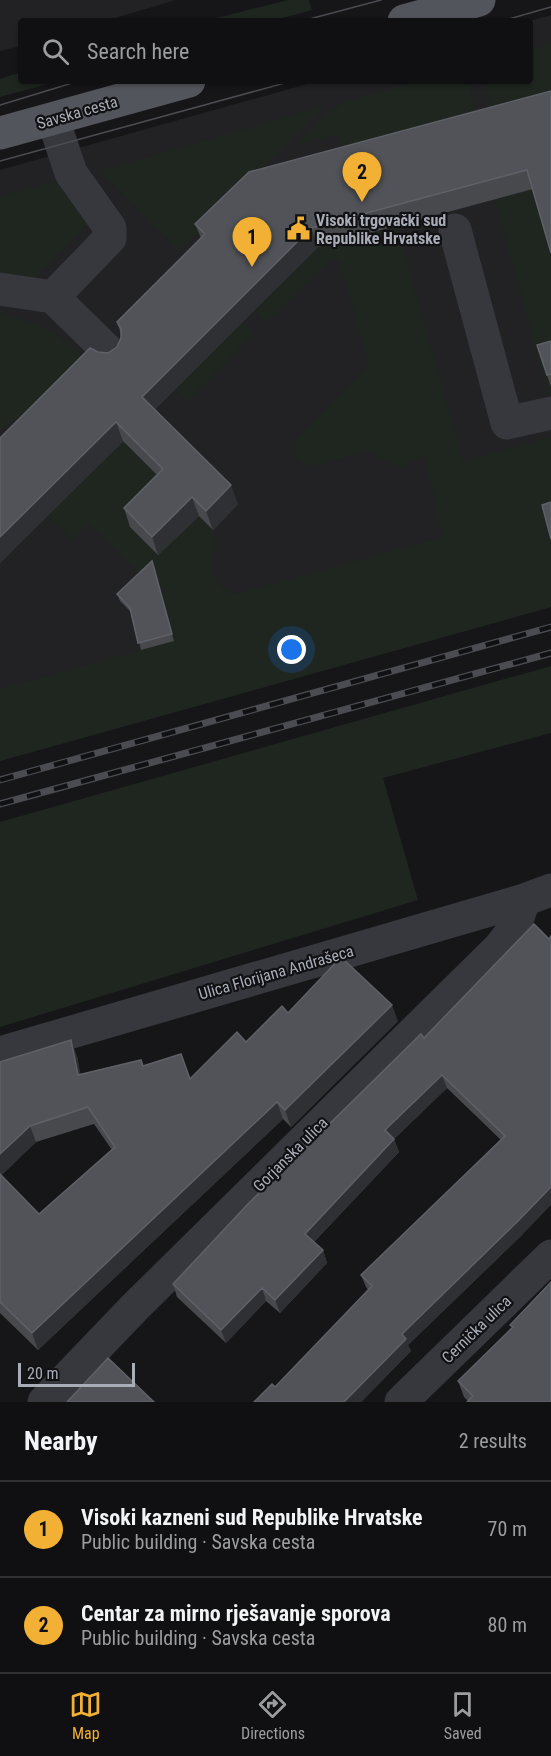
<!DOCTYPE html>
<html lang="en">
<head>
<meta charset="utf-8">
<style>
  body { margin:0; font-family:"Roboto Condensed",sans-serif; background:#19191b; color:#f1f3f6 }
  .scale { position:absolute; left:18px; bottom:15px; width:117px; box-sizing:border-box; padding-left:6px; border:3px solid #a8adb8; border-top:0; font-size:16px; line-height:21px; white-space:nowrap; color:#a8adb8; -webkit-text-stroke:4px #111113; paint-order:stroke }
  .you { position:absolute; left:292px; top:650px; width:21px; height:21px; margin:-15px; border:4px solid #fff; border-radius:50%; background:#1a73e8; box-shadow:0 0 0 9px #1a73e833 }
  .badge { display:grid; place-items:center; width:39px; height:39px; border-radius:50%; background:#f2b134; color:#111; font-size:20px; font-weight:700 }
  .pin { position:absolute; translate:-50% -50px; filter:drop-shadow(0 2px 3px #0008) }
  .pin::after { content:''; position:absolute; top:32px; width:21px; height:18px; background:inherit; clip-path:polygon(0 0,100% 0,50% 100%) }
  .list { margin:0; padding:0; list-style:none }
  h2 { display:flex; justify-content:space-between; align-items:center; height:78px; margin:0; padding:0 24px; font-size:26px }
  h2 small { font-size:20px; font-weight:400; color:#9c9d9f }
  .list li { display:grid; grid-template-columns:39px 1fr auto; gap:18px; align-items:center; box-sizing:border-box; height:96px; padding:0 24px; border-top:2px solid #303032 }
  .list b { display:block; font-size:22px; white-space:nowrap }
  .list p { margin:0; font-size:20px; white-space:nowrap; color:#9c9d9f }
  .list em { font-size:20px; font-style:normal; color:#9c9d9f }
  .icon { flex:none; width:33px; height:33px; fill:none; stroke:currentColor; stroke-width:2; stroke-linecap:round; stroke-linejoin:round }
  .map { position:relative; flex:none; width:551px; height:1402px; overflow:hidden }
  .search { position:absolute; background:#101012; box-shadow:0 2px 4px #0004; left:18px; right:18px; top:18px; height:66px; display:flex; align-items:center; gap:15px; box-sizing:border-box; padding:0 21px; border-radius:6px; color:#9c9d9f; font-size:22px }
  .sheet { height:270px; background:#101012 }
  nav { display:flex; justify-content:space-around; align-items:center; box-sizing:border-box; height:84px; border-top:2px solid #303032; background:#101012; font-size:16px; color:#9c9d9f }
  nav a { display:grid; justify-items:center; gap:3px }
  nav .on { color:#f2b134 }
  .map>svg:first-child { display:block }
  .built { fill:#222225 }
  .green { fill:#1e261f }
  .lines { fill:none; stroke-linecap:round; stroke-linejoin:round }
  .minor { stroke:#37383d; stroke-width:33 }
  .major { stroke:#53555c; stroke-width:33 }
  .tram { stroke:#4a4c52; stroke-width:1.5 }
  .rail-casing { stroke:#4a4c52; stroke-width:7 }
  .rail { stroke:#111113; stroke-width:4.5; stroke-dasharray:14; stroke-linecap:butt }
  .wall { fill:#47494d; fill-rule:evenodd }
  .shaded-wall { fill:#2f3033 }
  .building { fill:#525359; stroke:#5f6168; stroke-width:1.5 }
  .labels { text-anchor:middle; stroke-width:4.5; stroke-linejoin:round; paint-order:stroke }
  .street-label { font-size:16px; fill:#a8adb8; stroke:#111113 }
  .poi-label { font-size:16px; font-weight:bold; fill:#a8adb8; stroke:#111113; text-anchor:start }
</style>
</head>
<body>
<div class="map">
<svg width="551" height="1402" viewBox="0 0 551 1402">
  <rect width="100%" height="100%" fill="#161618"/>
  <path class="built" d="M 0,0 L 176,0 L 105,21 L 21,21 L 21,46 L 0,51 Z
    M 551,15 L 551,607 L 0,761 L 0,170 L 318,81 L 530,81 L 530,21 Z"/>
  <path class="green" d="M 288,0 L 309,0 L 312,10 L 272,21 L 205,21 Z
    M 551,43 L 551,111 L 497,126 L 483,81 L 530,81 L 530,50 Z
    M 21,72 L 21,81 L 59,81 L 0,97 L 0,79 Z
    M 420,81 L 467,81 L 478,120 L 346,159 L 338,134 L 298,144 L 331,111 L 343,102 Z
    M 324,106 L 179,251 L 100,171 Z
    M 66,178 L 89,218 L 87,224 L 34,280 L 0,286 L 0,196 Z
    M 551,184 L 551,394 L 548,394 L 495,199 Z
    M 397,226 L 463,461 L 551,437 L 551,607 L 0,761 L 0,689 L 174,641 L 137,619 L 166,591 L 149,573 L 144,578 L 89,523 L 72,540 L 47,516 L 153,410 L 138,456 L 213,530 C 221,549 204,568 219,584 C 224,589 229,592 235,594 L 443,537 L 424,455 L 402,467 L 391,464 L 368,451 L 312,466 C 296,462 289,452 299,437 L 369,365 L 339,261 L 328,262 L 266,323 L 254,310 L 318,247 Z
    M 0,312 C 37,325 56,328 84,359 L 33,408 L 0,430 Z
    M 242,322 L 254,334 L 187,402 L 175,388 Z
    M 551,666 L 551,733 L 383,778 L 418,900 L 0,1027 L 0,822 Z"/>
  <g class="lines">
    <path class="minor" d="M 455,230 L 507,423 L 551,413
      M 0,289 L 53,297 L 110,238 L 110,228 L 71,173 L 53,119
      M 53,297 L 110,353
      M 0,1053 L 524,900 L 551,890
      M 44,1402 L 135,1307 L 500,947 L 514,929 L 524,900
      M 401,1402 L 551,1256"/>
    <path class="major" d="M 404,21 L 479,0
      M 0,133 L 189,81"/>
    <path class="tram" d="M 302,21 L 381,0
      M 502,21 L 551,7
      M 0,105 L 79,81
      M 0,161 L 292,81"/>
    <defs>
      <path id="rail" d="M 0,780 L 551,627
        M 0,804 L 551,653"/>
    </defs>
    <use href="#rail" class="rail-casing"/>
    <use href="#rail" class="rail"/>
  </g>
  <path class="wall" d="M 551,91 L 533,189 L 318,247 L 155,409 L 238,504 L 213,530 L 199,516 L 158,555 L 130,527 L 124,508 L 157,475 L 123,441 L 0,563 L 0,438 L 98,352 L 108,353 L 117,347 L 121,338 L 121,334 L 117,322 L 201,238 L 195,224 Z
    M 551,341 L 551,387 L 547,375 Z
    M 152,561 L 174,641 L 141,650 L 132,613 L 120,601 L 117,594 Z
    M 534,924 L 523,1234 L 408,1345 L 411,1351 L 361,1402 L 254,1402 L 275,1387 L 368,1290 L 366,1287 L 361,1275 L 501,1140 L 447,1088 L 394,1139 L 399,1152 L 314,1242 L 323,1250 L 327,1263 L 280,1313 L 266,1301 L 226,1343 L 177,1297 L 173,1284 L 424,1038 Z
    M 288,1013 L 398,1021 L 291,1127 L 283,1119 L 38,1350 L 0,1313 L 0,1062 L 77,1056 L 80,1074 L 143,1066 L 190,1079 ZM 94,1124 L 112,1150 L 39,1214 L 1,1175 L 36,1142 Z
    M 551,1282 L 551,1402 L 468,1401 L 464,1397 L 458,1381 L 512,1328 L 510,1325 Z"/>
  <path class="shaded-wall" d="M 311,228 L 318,247 L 149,415 L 142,397 Z
    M 116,422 L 123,441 L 0,563 L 0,537 Z
    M 231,485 L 238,504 L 213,530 L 206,511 Z
    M 192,497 L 199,516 L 158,555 L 152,537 Z
    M 152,561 L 155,567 L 174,641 L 172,634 Z
    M 392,1005 L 398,1021 L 291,1127 L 285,1110 Z
    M 71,1040 L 77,1056 L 84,1092 L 78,1075 Z
    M 442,1075 L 447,1088 L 390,1143 L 385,1130 Z
    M 277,1102 L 283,1119 L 38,1350 L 32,1333 Z
    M 30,1126 L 36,1142 L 0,1177 L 0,1154 Z
    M 394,1139 L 399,1152 L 310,1246 L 305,1234 Z
    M 551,1187 L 551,1205 L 523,1234 L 408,1345 L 411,1351 L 361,1402 L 344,1402 L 402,1334 Z
    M 323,1250 L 327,1263 L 280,1313 L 275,1300 Z
    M 262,1288 L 266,1301 L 226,1343 L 221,1330 Z"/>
  <path class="building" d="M 551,91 L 551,253 L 527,170 L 311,228 L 142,397 L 231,485 L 206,511 L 192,497 L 152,537 L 124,508 L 163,469 L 116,422 L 0,537 L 0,438 L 90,348 L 98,352 L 108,353 L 117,347 L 121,338 L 121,329 L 117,322 L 205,234 L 195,224 L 249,172 Z
    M 551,341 L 551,374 L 547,375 L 537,345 Z
    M 551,502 L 551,539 L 542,505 Z
    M 152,561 L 172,634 L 138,643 L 130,608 L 117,594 Z
    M 534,924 L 549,939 L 551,936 L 551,1187 L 518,1221 L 402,1334 L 406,1339 L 344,1402 L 254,1402 L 272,1384 L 275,1387 L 372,1286 L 361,1275 L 505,1136 L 442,1075 L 385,1130 L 394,1139 L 305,1234 L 323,1250 L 275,1300 L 262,1288 L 221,1330 L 173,1284 L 247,1205 L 421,1034 L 424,1038 Z
    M 341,957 L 392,1005 L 285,1110 L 277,1102 L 32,1333 L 0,1302 L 0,1174 L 39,1214 L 115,1147 L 88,1107 L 30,1126 L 0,1154 L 0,1062 L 71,1040 L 78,1075 L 141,1060 L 143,1066 L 181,1054 L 190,1079 L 237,1032 L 246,1042 L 282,1006 L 288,1013 Z
    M 551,1282 L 551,1402 L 467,1402 L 473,1396 L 458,1381 L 513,1327 L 510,1325 Z
    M 108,1358 L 154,1402 L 67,1402 Z"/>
  <defs>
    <symbol id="civic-bare" viewBox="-9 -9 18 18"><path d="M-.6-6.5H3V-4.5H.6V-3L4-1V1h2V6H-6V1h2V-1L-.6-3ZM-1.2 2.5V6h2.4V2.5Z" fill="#f2b134" stroke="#111113" stroke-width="2.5" paint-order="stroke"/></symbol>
  </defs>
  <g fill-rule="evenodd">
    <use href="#civic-bare" x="282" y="212" width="33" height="33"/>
  </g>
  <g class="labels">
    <g class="street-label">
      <text transform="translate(77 112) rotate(-16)" y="6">Savska cesta</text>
      <text transform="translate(276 972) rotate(-16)" y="6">Ulica Florijana Andrašeca</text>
      <text transform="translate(290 1154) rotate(-45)" y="6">Gorjanska ulica</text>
      <text transform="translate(476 1329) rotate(-44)" y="6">Cernička ulica</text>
    </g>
    <g class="poi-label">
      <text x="316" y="226">Visoki trgovački sud<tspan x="316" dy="18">Republike Hrvatske</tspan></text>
    </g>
  </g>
</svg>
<div class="scale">20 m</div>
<div class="you"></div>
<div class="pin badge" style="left:252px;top:267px">1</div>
<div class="pin badge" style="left:362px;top:202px">2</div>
<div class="search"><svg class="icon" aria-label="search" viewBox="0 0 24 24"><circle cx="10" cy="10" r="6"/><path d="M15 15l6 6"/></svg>Search here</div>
</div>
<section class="sheet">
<h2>Nearby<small>2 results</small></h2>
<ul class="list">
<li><span class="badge">1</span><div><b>Visoki kazneni sud Republike Hrvatske</b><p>Public building · Savska cesta</p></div><em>70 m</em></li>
<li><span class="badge">2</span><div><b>Centar za mirno rješavanje sporova</b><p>Public building · Savska cesta</p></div><em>80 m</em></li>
</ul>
</section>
<nav>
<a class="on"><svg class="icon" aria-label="map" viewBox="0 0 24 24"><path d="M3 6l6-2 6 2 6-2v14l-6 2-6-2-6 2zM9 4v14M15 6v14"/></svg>Map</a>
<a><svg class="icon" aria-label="directions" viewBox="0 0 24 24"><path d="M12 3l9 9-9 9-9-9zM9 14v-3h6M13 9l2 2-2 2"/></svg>Directions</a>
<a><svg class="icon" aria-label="saved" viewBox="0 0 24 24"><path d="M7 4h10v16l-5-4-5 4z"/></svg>Saved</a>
</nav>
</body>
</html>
